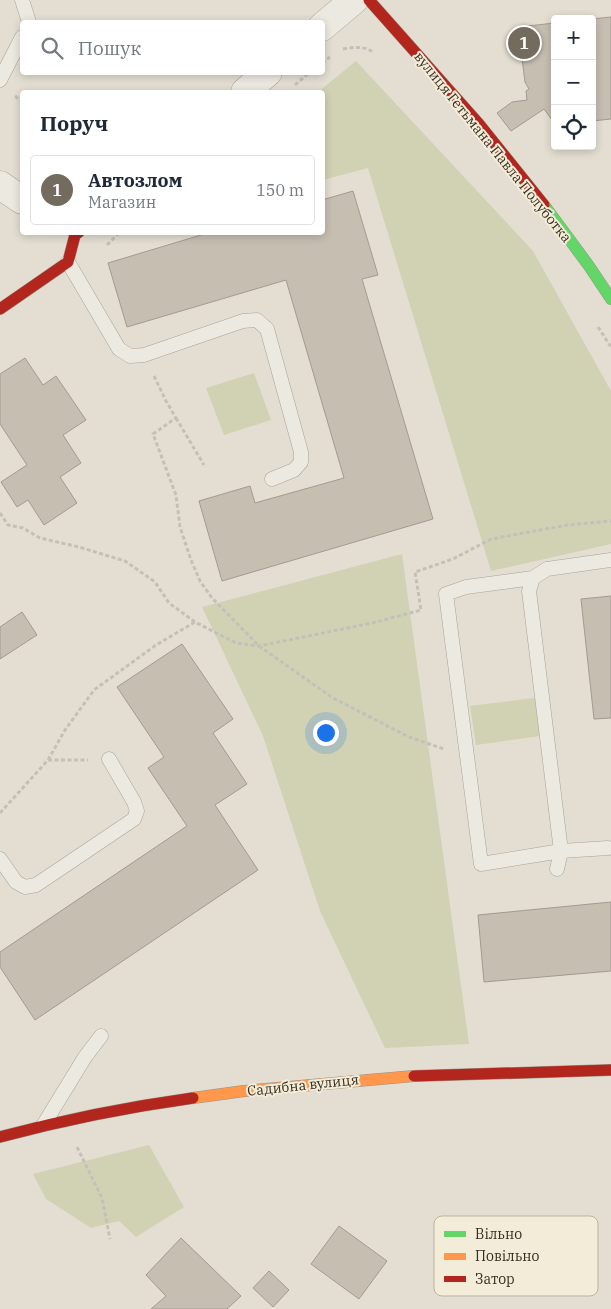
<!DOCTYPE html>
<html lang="uk">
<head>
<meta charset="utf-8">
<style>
  body { margin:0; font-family:"IBM Plex Serif",serif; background:#f2f2f3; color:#1f2937 }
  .controls { position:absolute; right:15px; top:15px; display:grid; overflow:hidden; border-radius:5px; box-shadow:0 2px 8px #0003 }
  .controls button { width:45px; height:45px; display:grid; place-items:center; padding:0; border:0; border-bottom:1px solid #e0e1e3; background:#fff; color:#1f2937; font:25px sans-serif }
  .you { position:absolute; left:325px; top:732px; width:18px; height:18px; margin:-12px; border:4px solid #fff; border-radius:50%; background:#1a73e8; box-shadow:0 0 0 8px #1a73e833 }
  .badge { display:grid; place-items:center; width:32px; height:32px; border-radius:50%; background:#746b5f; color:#fff; font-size:16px; font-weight:700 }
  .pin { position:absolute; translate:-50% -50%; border:2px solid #fff; box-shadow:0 1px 5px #0006 }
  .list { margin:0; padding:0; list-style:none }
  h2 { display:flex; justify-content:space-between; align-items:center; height:65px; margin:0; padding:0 20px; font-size:21px }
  h2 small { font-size:16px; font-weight:400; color:#747a83 }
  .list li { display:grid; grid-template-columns:32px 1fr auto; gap:15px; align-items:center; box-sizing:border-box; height:70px; margin:0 10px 10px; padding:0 10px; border:1px solid #e0e1e3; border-radius:5px }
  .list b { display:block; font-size:19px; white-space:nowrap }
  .list p { margin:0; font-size:16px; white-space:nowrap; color:#747a83 }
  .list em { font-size:16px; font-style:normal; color:#747a83 }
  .icon { flex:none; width:28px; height:28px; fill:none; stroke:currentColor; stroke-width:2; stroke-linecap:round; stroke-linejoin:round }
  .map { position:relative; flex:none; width:611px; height:1309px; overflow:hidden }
  .search { position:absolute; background:#fff; box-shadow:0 2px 8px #0003; left:20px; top:20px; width:305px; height:55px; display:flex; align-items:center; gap:12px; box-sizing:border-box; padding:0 18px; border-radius:5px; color:#747a83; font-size:19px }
  .panel { position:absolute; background:#fff; box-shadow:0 2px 8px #0003; left:20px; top:90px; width:305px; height:145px; border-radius:5px }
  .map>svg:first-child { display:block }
  .green { fill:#d1d2b4 }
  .building { fill:#c7beb2; stroke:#a39a90 }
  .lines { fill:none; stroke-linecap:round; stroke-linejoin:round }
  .lane-casing { stroke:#a9a399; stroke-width:15 }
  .street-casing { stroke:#a9a399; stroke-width:29 }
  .fast-casing { stroke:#999389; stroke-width:12 }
  .slow-casing { stroke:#999389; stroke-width:12 }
  .jam-casing { stroke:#999389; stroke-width:12 }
  .path { stroke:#c4c0b8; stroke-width:3; stroke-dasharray:4 2.5; stroke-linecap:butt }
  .lane { stroke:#ece9e1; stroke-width:14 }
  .street { stroke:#ece9e1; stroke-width:28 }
  .fast { stroke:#63d668; stroke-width:11 }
  .slow { stroke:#ff974d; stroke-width:11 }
  .jam { stroke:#b3261e; stroke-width:11 }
  .labels { text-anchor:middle; stroke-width:4; stroke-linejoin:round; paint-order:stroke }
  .street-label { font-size:14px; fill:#382d21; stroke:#f3ecd8 }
  .key { fill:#f3ecd8; stroke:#bbb3a1; stroke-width:1 }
  .key-label { font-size:14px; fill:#382d21 }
</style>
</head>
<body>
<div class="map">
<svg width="611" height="1309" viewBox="0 0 611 1309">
  <rect width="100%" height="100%" fill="#e3ded1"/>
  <path class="green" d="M 356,61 L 533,251 L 611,391 L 611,544 L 491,571 L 368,168 L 323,180 L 322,92 L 318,92 Z
    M 254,373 L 271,420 L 224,435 L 206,388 Z
    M 402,554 L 469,1044 L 385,1048 L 320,911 L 263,736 L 202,607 Z
    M 535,698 L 540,736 L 476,745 L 470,706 Z
    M 149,1145 L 184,1207 L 136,1237 L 119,1221 L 91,1228 L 46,1199 L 33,1174 Z"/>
  <path class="building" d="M 611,17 L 611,119 L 592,121 L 592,19 Z
    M 555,23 L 555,124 L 544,109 L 511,131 L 497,113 L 512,102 L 527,100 L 526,91 L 529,89 L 525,82 L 518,27 Z
    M 353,191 L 378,275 L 362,279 L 433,519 L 222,581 L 199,501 L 250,486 L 255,503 L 344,478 L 286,280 L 127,327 L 108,263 L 211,232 L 322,232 L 322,200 Z
    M 25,358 L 43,385 L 56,376 L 86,420 L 63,435 L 81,463 L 60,477 L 77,503 L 44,525 L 28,500 L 17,507 L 1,482 L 27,465 L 0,424 L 0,374 Z
    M 611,596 L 611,718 L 594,719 L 581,599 Z
    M 22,612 L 37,635 L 0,659 L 0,627 Z
    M 182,644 L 233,719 L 213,733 L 247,784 L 215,805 L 258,870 L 35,1020 L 0,967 L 0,952 L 187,826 L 148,768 L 164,757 L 117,687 Z
    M 611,902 L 611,971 L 484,982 L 478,915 Z
    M 339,1226 L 387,1261 L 359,1299 L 311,1264 Z
    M 181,1238 L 241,1296 L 227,1309 L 151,1309 L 166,1296 L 146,1275 Z
    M 269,1271 L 289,1290 L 273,1307 L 253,1288 Z"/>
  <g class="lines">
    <defs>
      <path id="lane" d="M 22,0 L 29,22
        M 0,80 L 22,37
        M 68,262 L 119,349 L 130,356 L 144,355 L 243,321 L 257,320 L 267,329 L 301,452 L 301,462 L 294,470 L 272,479
        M 533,578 L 466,587 L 446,594 L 481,864 L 561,851 L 608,848
        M 0,859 L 16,882 L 25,887 L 36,885 L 134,819 L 137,811 L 134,802 L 109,759
        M 557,869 L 561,851 L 529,591 L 533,578 L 547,569 L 611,560
        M 44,1124 L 85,1057 L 101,1036"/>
      <path id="street" d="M 322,27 L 354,0
        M 245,92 L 268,72
        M 0,185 L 22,200"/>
      <path id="fast" d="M 544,205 L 589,266 L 611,299"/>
      <path id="slow" d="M 193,1098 L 244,1091 L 414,1076"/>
      <path id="jam" d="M 369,0 L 479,124 L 544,205
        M 0,309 L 68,262 L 75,235 L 79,232
        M 414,1076 L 611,1070
        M 0,1137 C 63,1120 128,1107 193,1098"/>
    </defs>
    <use href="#lane" class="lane-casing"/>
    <use href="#street" class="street-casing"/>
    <use href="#fast" class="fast-casing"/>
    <use href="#slow" class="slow-casing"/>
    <use href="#jam" class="jam-casing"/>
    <path class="path" d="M 343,49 C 354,47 364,46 373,52
      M 322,63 L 330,57
      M 295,85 L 310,72
      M 15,96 L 22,102
      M 107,245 L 120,232
      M 598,327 L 611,347
      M 154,376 L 166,401 L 176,418 L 153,434 L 176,495 L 180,527 L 191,560 L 200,581 L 212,598 L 259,646 L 333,698 L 409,737 L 444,749
      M 176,418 L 204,465
      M 0,513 L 8,525 L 23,528 L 40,538 L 79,547 L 125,561 L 155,582 L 169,603 L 195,622 L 236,643 L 259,646 L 372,623 L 421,610 L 415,572 L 453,559 L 491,539 L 567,525 L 611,521
      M 48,760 L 65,730 L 94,690 L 156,645 L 195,622
      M 0,813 L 48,760 L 88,760
      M 77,1147 L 102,1198 L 110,1239"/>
    <use href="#lane" class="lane"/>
    <use href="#street" class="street"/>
    <use href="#fast" class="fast"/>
    <use href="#slow" class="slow"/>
    <use href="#jam" class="jam"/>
  </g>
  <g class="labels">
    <g class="street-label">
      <text transform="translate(493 147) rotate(51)" y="5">вулиця Гетьмана Павла Полуботка</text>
      <text transform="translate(303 1085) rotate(-6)" y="5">Садибна вулиця</text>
    </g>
  </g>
  <rect x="434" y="1216" width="164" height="80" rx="8" class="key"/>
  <rect x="444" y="1231" width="22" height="6" fill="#63d668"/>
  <rect x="444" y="1253" width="22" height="7" fill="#ff974d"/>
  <rect x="444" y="1276" width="22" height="6" fill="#b3261e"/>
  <g class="key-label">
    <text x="475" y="1239">Вільно</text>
    <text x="475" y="1261">Повільно</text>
    <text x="475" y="1284">Затор</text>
  </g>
</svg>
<div class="controls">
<button>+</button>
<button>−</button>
<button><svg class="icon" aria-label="locate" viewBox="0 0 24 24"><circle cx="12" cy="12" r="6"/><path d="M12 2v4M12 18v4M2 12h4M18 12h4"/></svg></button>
</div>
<div class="you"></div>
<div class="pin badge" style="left:524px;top:43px">1</div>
<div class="search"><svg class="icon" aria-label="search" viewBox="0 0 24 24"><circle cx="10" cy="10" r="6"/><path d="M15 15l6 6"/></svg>Пошук</div>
<section class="panel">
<h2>Поруч<small></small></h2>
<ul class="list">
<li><span class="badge">1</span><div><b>Автозлом</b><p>Магазин</p></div><em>150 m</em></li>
</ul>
</section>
</div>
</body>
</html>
